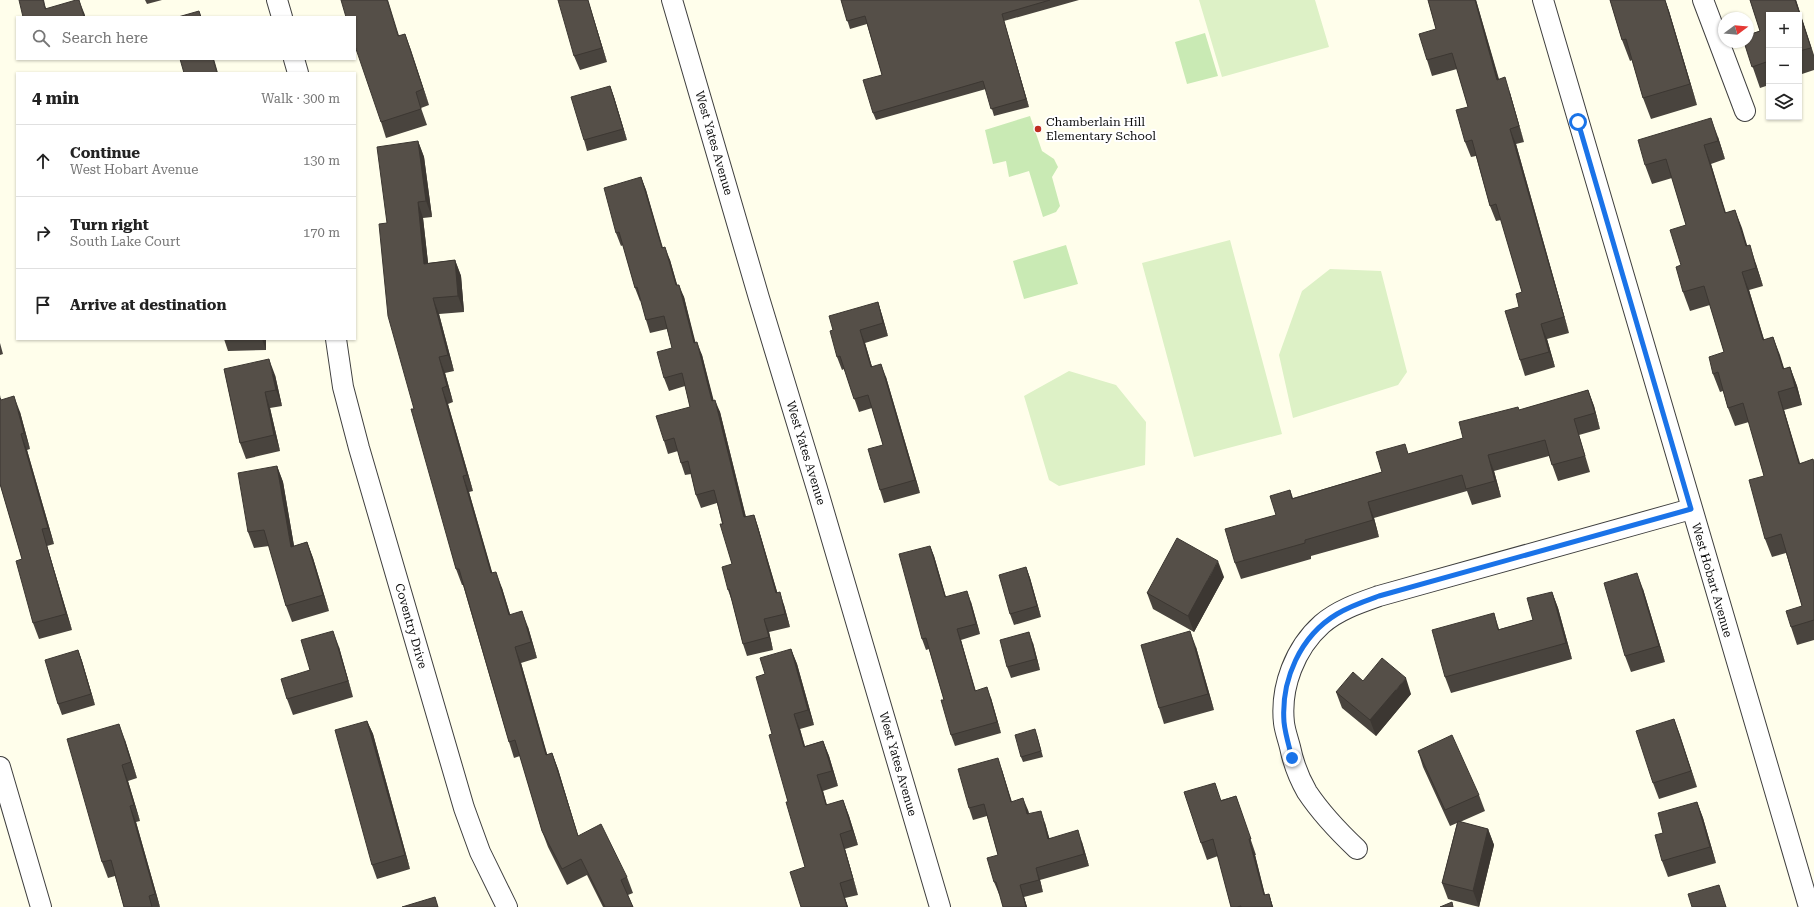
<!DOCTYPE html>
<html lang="en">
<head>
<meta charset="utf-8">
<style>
  body { margin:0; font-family:"Roboto Serif",serif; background:#f6f6f6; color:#222 }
  .controls { position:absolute; right:12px; top:12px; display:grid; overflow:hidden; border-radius:0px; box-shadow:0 1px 3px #0004 }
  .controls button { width:36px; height:36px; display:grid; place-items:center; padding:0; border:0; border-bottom:1px solid #e0e0e0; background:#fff; color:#222; font:20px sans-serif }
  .compass { position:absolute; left:1718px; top:12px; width:36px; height:36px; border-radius:50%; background:#fff; box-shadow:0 1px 3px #0004; rotate:74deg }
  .stop { position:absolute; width:12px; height:12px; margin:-9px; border:3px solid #1a73e8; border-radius:50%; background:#fff }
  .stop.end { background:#1a73e8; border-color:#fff; box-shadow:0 1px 4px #0008 }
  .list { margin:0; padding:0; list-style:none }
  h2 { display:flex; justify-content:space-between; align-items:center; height:52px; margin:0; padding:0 16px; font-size:17px }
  h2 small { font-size:13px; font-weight:400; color:#767676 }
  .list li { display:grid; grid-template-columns:26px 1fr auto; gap:12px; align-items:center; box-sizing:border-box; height:72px; padding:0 16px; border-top:1px solid #e0e0e0 }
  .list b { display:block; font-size:15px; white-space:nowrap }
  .list p { margin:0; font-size:13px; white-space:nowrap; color:#767676 }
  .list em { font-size:13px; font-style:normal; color:#767676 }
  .icon { flex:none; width:22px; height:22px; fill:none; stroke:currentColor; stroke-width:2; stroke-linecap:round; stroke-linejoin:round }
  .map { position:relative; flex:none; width:1814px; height:907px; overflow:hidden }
  .search { position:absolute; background:#fff; box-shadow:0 1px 3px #0004; left:16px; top:16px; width:340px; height:44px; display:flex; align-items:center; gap:10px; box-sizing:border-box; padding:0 14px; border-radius:0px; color:#767676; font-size:15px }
  .panel { position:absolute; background:#fff; box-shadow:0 1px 3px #0004; left:16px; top:72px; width:340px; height:268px; border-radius:0px }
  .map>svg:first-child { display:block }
  .green { fill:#c9eab4 }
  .pitch { fill:#ddf1c6 }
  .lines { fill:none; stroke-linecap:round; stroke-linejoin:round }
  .minor-casing { stroke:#3f3f3f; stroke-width:22 }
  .minor { stroke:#fff; stroke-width:20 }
  .wall { fill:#49443e }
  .shaded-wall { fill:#3c3732 }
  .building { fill:#554f48; stroke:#3c3732 }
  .route { stroke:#1a73e8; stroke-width:5 }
  .poi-dot { fill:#c02d21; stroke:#fff; stroke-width:1.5 }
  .labels { text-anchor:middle; stroke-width:4; stroke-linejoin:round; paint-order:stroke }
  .poi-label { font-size:12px; fill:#0c0c0c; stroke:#fff; text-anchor:start }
  .street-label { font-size:12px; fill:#0c0c0c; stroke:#fff }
</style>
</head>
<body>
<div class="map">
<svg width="1814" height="907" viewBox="0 0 1814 907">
  <rect width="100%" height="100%" fill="#fffeeb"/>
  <path class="green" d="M 1205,33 L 1218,76 L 1187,84 L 1175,42 Z
    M 1030,116 L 1042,151 L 1054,159 L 1058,167 L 1052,177 L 1060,206 L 1056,212 L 1043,217 L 1029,171 L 1009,177 L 1006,161 L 993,164 L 985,130 Z
    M 1066,245 L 1078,284 L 1024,299 L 1013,261 Z"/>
  <path class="pitch" d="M 1199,0 L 1315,0 L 1329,47 L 1222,77 Z
    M 1230,240 L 1282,434 L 1194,457 L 1142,263 Z
    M 1330,269 L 1381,271 L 1407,372 L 1398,385 L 1293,418 L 1279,355 L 1302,291 Z
    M 1069,371 L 1116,385 L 1146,422 L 1145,465 L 1059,486 L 1049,480 L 1024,396 Z"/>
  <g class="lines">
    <defs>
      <path id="minor" d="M 277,0 L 282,17
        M 672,0 L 759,298 L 818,492 L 940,907
        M 1543,0 L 1809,907
        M 1703,0 L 1745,111
        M 294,59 L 298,73
        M 336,339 L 343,387 L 359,448 L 464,808 L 480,852 L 507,907
        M 0,767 L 41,907
        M 1357,849 C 1339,832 1321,813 1307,792 C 1299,778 1293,762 1290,747 C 1288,739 1285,731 1284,723 C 1280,687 1295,648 1322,624 C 1338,610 1359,603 1379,596 L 1691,509"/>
    </defs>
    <use href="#minor" class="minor-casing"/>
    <use href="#minor" class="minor"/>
  </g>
  <path class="wall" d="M 145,0 L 162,0 L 147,4 Z
    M 588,0 L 607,62 L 580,70 L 574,56 Z
    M 841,0 L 1079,0 L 1004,21 L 1029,107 L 994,116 L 986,89 L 876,120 L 873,113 L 882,75 L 867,24 L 850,29 Z
    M 1428,0 L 1476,0 L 1499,79 L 1510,93 L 1524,142 L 1516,144 L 1569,333 L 1547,339 L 1555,367 L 1525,376 L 1520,360 L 1519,307 L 1522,292 L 1501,220 L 1496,221 L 1490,206 L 1476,156 L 1471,157 L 1465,142 L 1468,107 L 1457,69 L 1432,76 L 1427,60 L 1436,29 Z
    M 1610,0 L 1665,0 L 1669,11 L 1697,105 L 1651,119 L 1643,98 L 1632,60 L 1630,61 L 1622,40 Z
    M 1750,0 L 1796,0 L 1814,55 L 1814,70 L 1799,75 L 1799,15 L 1769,15 L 1769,85 L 1760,88 L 1744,42 L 1748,42 L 1748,35 L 1760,31 Z
    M 405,34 L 429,105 L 421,108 L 427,125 L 386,138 L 381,122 L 399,36 Z
    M 610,86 L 614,97 L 627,140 L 587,151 L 584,140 Z
    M 1718,137 L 1725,159 L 1711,164 L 1726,213 L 1735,210 L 1747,246 L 1756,264 L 1763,286 L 1749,290 L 1764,340 L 1773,337 L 1784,369 L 1790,367 L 1797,386 L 1802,405 L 1784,410 L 1800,463 L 1814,462 L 1814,640 L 1797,645 L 1791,627 L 1802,606 L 1786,553 L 1772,557 L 1765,539 L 1764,476 L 1749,422 L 1735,426 L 1728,408 L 1723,391 L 1720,392 L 1713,374 L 1724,352 L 1710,305 L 1690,311 L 1683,292 L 1681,265 L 1686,225 L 1672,178 L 1652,184 L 1645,165 Z
    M 418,141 L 424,157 L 432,217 L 423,218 L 428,263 L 455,260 L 461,276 L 464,312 L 439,314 L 454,371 L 445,373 L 453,402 L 448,404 L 473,491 L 469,492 L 492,573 L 502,588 L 510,614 L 528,627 L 537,658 L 521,663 L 547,755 L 552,753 L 558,769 L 578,836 L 627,877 L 633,893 L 628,895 L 633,907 L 603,907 L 587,875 L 567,885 L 548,847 L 542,831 L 520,756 L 514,758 L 509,742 L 463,585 L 462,585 L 456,569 L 414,409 L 387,223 Z
    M 641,177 L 646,190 L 663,248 L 670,260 L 677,285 L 684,297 L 695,343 L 702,355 L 713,400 L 720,412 L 746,517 L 754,515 L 758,527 L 777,592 L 784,605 L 790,627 L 769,632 L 773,650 L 747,656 L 743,644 L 732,601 L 728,590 L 732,564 L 717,503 L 701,508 L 696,495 L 691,474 L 685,475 L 681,463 L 678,451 L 668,454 L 664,441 L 690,407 L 685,386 L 669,391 L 664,378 L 672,348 L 667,329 L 650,333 L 646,320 L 641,300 L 640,301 L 635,288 L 623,245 L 621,246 L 616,233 Z
    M 878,302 L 882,315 L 888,336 L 865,343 L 872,367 L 886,377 L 920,493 L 884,503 L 880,490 L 883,445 L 872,408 L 859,412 L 844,369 L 842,370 L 837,357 L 833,330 Z
    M 224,339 L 266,339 L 266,350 L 228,351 Z
    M 0,343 L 3,354 L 0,355 Z
    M 224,369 L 275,375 L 282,406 L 270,408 L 280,451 L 246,459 L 240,443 Z
    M 1588,390 L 1594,406 L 1600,429 L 1579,435 L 1590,472 L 1558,481 L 1549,456 L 1494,471 L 1501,497 L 1472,505 L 1467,491 L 1374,518 L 1379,537 L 1311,556 L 1311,559 L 1241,579 L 1235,563 L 1276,515 L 1290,490 L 1293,498 L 1382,472 L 1409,454 L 1463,438 L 1520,410 Z
    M 0,395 L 1,400 L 20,412 L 30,449 L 27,450 L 54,544 L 47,546 L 72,630 L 39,639 L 33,623 L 22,559 L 0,484 Z
    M 277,466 L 283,482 L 294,546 L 307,542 L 313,558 L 329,611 L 292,622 L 286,606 L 269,546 L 254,548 L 248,532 Z
    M 930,546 L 934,556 L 946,597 L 971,602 L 980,634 L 961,640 L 975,691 L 991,698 L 1001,733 L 955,746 L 951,735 L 944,700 L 929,649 L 926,650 L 922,639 Z
    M 1026,567 L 1030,578 L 1041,617 L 1014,625 L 1010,614 Z
    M 1224,577 L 1194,632 L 1153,609 L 1147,593 Z
    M 1643,589 L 1665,662 L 1631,672 L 1625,656 Z
    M 1552,592 L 1558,608 L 1572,659 L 1451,693 L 1445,677 L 1500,629 L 1533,620 Z
    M 1033,643 L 1040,670 L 1011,678 L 1007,667 Z
    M 339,647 L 353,697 L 293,715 L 287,699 L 310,670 Z
    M 1196,647 L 1214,710 L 1164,724 L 1159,708 Z
    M 791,649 L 797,664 L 814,725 L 800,729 L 805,746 L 823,741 L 829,756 L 838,786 L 823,791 L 827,805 L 843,800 L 849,816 L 858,845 L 845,849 L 858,895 L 845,898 L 848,907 L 801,907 L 805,867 L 788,802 L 772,734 L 765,674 Z
    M 78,650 L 82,661 L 95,705 L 62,715 L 58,704 Z
    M 1363,681 L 1411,694 L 1376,736 L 1342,708 L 1336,692 Z
    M 1674,719 L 1697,787 L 1659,799 L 1653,783 Z
    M 367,721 L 373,734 L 410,869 L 377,879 L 372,865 Z
    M 1037,735 L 1043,757 L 1023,762 L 1021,757 Z
    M 125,740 L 137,778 L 128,781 L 140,821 L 136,822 L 160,907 L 124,907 L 115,876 L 108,878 L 102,862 Z
    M 1418,751 L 1479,795 L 1485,811 L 1460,822 L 1488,829 L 1494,845 L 1479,907 L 1448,899 L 1442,883 L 1457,823 L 1450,826 L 1423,767 Z
    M 1002,770 L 1012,802 L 1028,810 L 1029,814 L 1045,823 L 1049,838 L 1082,842 L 1089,866 L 1040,880 L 1043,892 L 1024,897 L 1027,907 L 1003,907 L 1000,894 L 999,894 L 994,882 L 998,855 L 987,816 L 973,820 L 969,808 Z
    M 1236,796 L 1256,855 L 1255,855 L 1265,895 L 1269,894 L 1273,907 L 1231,907 L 1218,856 L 1207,860 L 1201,843 L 1221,800 Z
    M 1697,802 L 1703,818 L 1716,863 L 1668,877 L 1662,861 L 1663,833 Z"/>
  <path class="shaded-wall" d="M 43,0 L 44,0 L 45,5 L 49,17 L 45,9 Z
    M 79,0 L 85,15 L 85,17 L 84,17 Z
    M 387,0 L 388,0 L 404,52 L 398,36 Z
    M 588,0 L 607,62 L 602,48 Z
    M 1475,0 L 1476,0 L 1503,95 L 1497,80 Z
    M 1665,0 L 1669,11 L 1697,105 L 1690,84 Z
    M 1795,0 L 1796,0 L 1814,57 Z
    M 1002,14 L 1004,21 L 1029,107 L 1026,99 Z
    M 405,34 L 411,50 L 429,105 L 423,89 Z
    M 213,59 L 214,59 L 218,73 L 217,73 Z
    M 1505,77 L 1510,93 L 1524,142 L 1519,126 Z
    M 610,86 L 614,97 L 627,140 L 623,129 Z
    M 1711,118 L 1718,137 L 1725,159 L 1718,141 Z
    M 1510,129 L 1516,144 L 1569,333 L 1564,317 Z
    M 418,141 L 424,157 L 432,217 L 426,201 Z
    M 1704,145 L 1711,164 L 1731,232 L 1725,213 Z
    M 641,177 L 646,190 L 666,261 L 662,248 Z
    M 418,202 L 423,218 L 430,280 L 424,264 Z
    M 1735,210 L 1742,228 L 1753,265 L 1746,246 Z
    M 1750,245 L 1756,264 L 1763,286 L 1756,268 Z
    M 665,247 L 670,260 L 681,298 L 676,285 Z
    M 455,260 L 461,276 L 464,312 L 458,296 Z
    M 1742,272 L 1749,290 L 1770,359 L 1763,340 Z
    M 679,285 L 684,297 L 699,356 L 694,343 Z
    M 433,298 L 439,314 L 454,371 L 448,355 Z
    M 878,302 L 882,315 L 888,336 L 883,323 Z
    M 1541,324 L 1547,339 L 1555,367 L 1549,352 Z
    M 860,330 L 865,343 L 876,380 L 871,367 Z
    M 1773,337 L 1780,355 L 1790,388 L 1783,369 Z
    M 262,339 L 266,339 L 266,350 Z
    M 697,342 L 702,355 L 717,413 L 712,401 Z
    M 439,357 L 445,373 L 453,402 L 447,386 Z
    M 269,359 L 275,375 L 282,406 L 276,390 Z
    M 881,364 L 886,377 L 920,493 L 915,480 Z
    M 1790,367 L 1797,386 L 1802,405 L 1795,387 Z
    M 442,388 L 448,404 L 473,491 L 467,475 Z
    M 1588,390 L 1594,406 L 1600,429 L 1595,413 Z
    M 265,392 L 270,408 L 280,451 L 274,435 Z
    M 1778,392 L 1784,410 L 1805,482 L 1799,464 Z
    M 14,396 L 20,412 L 30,449 L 24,433 Z
    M 715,400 L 720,412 L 749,530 L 744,517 Z
    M 21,434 L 27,450 L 54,544 L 48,528 Z
    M 1488,455 L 1494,471 L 1501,497 L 1495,481 Z
    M 277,466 L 283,482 L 297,563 L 291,547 Z
    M 463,476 L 469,492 L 497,589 L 491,573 Z
    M 1368,502 L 1374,518 L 1379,537 L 1373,520 Z
    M 754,515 L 758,527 L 781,605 L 776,593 Z
    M 42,529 L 47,546 L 72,630 L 66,614 Z
    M 307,542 L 313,558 L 329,611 L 323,595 Z
    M 930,546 L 934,556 L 949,608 L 945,597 Z
    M 1218,561 L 1224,577 L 1194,632 L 1188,616 Z
    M 1026,567 L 1030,578 L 1041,617 L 1037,606 Z
    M 496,572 L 502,588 L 515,631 L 509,615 Z
    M 1637,573 L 1643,589 L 1665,662 L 1659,646 Z
    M 967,591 L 971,602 L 980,634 L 976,624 Z
    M 780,592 L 784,605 L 790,627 L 785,614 Z
    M 1552,592 L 1558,608 L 1572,659 L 1566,643 Z
    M 522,611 L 528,627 L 537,658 L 531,642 Z
    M 1494,613 L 1499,629 L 1504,646 L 1498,630 Z
    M 764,619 L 769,632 L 773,650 L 769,637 Z
    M 957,629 L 961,640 L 979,702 L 975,691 Z
    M 333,631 L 339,647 L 353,697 L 348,681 Z
    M 1190,631 L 1196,647 L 1214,710 L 1208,694 Z
    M 1029,632 L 1033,643 L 1040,670 L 1036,659 Z
    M 515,647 L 521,663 L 552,771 L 546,755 Z
    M 791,649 L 797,664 L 814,725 L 808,710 Z
    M 78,650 L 82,661 L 95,705 L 91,694 Z
    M 1406,678 L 1411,694 L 1376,736 L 1370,720 Z
    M 987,687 L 991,698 L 1001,733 L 997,722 Z
    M 794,714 L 800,729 L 809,762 L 804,747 Z
    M 1674,719 L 1680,735 L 1697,787 L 1691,771 Z
    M 367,721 L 373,734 L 410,869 L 405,855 Z
    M 119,724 L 125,740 L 137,778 L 131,762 Z
    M 823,741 L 829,756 L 838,786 L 832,771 Z
    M 552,753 L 558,769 L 583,852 L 578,836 Z
    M 998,758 L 1002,770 L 1015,814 L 1011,802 Z
    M 122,765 L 128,781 L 140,821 L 134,805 Z
    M 817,775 L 823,791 L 831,821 L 826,805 Z
    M 1023,798 L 1028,810 L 1032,826 L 1027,814 Z
    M 843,800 L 849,816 L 858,845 L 852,830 Z
    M 1697,802 L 1703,818 L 1716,863 L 1710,847 Z
    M 130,806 L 136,822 L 160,907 L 155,894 Z
    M 1041,811 L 1045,823 L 1053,851 L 1048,839 Z
    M 1488,829 L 1494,845 L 1479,907 L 1473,891 Z
    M 1078,830 L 1082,842 L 1089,866 L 1084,854 Z
    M 840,834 L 845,849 L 858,895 L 853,879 Z
    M 1249,839 L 1255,855 L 1268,907 L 1264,895 Z
    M 1036,868 L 1040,880 L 1043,892 L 1039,880 Z
    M 840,883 L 848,907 L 847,907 Z
    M 1020,885 L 1024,897 L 1027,907 L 1026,907 Z
    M 1269,894 L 1273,907 L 1272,907 Z"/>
  <path class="building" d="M 19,0 L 43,0 L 45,9 L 76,0 L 79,0 L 84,17 L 23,17 Z
    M 341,0 L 387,0 L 398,36 L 405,34 L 423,89 L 416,92 L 421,109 L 381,122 L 355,46 L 355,17 L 346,17 Z
    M 558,0 L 588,0 L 602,48 L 574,56 Z
    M 841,0 L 1050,0 L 1002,14 L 1026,99 L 991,109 L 983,81 L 873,113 L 863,80 L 882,75 L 865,16 L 847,21 Z
    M 1428,0 L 1475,0 L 1497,80 L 1505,77 L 1519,126 L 1510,129 L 1564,317 L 1541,324 L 1549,352 L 1520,360 L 1505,311 L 1519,307 L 1516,294 L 1522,292 L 1496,204 L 1490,206 L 1472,140 L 1465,142 L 1456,110 L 1468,107 L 1452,53 L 1427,60 L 1419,34 L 1436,29 Z
    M 1610,0 L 1665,0 L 1690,84 L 1643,98 L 1626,39 L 1622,40 Z
    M 1750,0 L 1795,0 L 1811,48 L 1799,51 L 1799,15 L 1769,15 L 1769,61 L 1752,67 L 1744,42 L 1748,42 L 1748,35 L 1760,31 Z
    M 199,11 L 201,17 L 178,17 Z
    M 180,59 L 213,59 L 217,73 L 184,73 Z
    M 610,86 L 623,129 L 584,140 L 571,97 Z
    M 1711,118 L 1718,141 L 1704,145 L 1725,213 L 1735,210 L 1746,246 L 1750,245 L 1756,268 L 1742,272 L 1763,340 L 1773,337 L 1783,369 L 1790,367 L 1795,387 L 1778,392 L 1799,464 L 1813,459 L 1814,463 L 1814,620 L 1791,627 L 1786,611 L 1802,606 L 1781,534 L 1765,539 L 1749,480 L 1764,476 L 1743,403 L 1728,408 L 1718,372 L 1713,374 L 1709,357 L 1724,352 L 1704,286 L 1683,292 L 1676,267 L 1681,265 L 1670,230 L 1686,225 L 1666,159 L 1645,165 L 1638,140 Z
    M 418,141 L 426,201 L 418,202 L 424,264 L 455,260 L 458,296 L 433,298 L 448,355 L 439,357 L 447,386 L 442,388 L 467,475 L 463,476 L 491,573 L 496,572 L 509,615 L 522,611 L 531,642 L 515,647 L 546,755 L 552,753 L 578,836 L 601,824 L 627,877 L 621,880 L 633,907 L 605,907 L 581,859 L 562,869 L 542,831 L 515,740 L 509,742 L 459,569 L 456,569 L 411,409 L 414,409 L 388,316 L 379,224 L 387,223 L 377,147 Z
    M 641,177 L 662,248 L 665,247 L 676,285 L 679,285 L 694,343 L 697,342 L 712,401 L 715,400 L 744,517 L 754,515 L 776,593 L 780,592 L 785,614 L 764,619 L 769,637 L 743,644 L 729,589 L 728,590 L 722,567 L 732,564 L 720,524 L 723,524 L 714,490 L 696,495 L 688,461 L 681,463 L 674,438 L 664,441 L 656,416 L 690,407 L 682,373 L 664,378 L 657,352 L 672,348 L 664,316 L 646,320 L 637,287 L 635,288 L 619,232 L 616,233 L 604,188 Z
    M 878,302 L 883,323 L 860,330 L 871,367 L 881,364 L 915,480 L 880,490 L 868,449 L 883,445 L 868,395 L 854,399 L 840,356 L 837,357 L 830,331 L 833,330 L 829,316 Z
    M 269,359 L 276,390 L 265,392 L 274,435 L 240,443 L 224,369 Z
    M 1588,390 L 1595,413 L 1574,419 L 1585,456 L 1552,465 L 1545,440 L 1488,455 L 1495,481 L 1466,489 L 1462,475 L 1368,502 L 1373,520 L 1305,540 L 1305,543 L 1235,563 L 1225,529 L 1276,515 L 1270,496 L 1290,490 L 1292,499 L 1382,472 L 1376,452 L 1405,444 L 1408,454 L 1463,438 L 1459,422 L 1518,407 L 1519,410 Z
    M 14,396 L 24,433 L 21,434 L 48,528 L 42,529 L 66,614 L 33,623 L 16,561 L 22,559 L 0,484 L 0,398 L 1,400 Z
    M 277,466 L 291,547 L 307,542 L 323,595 L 286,606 L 264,530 L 248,532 L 238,473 Z
    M 1177,538 L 1218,561 L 1188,616 L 1147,593 Z
    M 930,546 L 945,597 L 967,591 L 976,624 L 957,629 L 975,691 L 987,687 L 997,722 L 951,735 L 941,700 L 944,700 L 926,638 L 922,639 L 899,554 Z
    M 1026,567 L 1037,606 L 1010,614 L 999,575 Z
    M 1637,573 L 1659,646 L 1625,656 L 1604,583 Z
    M 1552,592 L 1566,643 L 1445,677 L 1432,630 L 1494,613 L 1498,630 L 1533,620 L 1527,598 Z
    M 333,631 L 348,681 L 287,699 L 281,679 L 310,670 L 301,640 Z
    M 1190,631 L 1208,694 L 1159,708 L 1141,645 Z
    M 1029,632 L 1036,659 L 1007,667 L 1000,640 Z
    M 791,649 L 808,710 L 794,714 L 804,747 L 823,741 L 832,771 L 817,775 L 826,805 L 843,800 L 852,830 L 840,834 L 853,879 L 840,883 L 847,907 L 801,907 L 790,872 L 805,867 L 786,802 L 788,802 L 769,735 L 772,734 L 756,677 L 765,674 L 760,658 Z
    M 78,650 L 91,694 L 58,704 L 45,660 Z
    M 1382,658 L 1406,678 L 1370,720 L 1336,692 L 1353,672 L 1363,681 Z
    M 1674,719 L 1691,771 L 1653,783 L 1636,731 Z
    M 367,721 L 405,855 L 372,865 L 335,730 Z
    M 119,724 L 131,762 L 122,765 L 134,805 L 130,806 L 155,894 L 149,896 L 152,907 L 124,907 L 111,860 L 102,862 L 67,739 Z
    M 1035,729 L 1041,751 L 1021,757 L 1015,735 Z
    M 1452,735 L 1479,795 L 1445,810 L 1418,751 Z
    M 998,758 L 1011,802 L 1023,798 L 1027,814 L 1041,811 L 1048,839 L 1078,830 L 1084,854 L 1036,868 L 1039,880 L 1020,885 L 1026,907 L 1003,907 L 996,882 L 994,882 L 987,858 L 998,855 L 984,804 L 969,808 L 958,769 Z
    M 1215,783 L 1221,801 L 1236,796 L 1251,839 L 1249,839 L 1264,895 L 1269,894 L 1272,907 L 1241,907 L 1241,906 L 1237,907 L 1231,907 L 1213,839 L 1201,843 L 1184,792 Z
    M 1697,802 L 1710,847 L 1662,861 L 1655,835 L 1663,833 L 1658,813 Z
    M 1458,821 L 1488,829 L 1473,891 L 1442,883 Z
    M 1719,885 L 1726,907 L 1692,907 L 1688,894 Z
    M 435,897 L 438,907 L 402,907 Z
    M 1452,902 L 1453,907 L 1440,907 Z"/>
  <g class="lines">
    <path class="route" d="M 1292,758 C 1289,746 1285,733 1284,722 C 1281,680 1300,636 1337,614 C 1350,606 1365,601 1379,596 L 1691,509 L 1578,122"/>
  </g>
  <circle class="poi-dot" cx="1038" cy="129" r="4"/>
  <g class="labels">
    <g class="poi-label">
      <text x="1046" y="126">Chamberlain Hill<tspan x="1046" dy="14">Elementary School</tspan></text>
    </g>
    <g class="street-label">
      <text transform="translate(714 143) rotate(74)" y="4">West Yates Avenue</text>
      <text transform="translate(806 453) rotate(73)" y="4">West Yates Avenue</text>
      <text transform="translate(1712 580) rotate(74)" y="4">West Hobart Avenue</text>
      <text transform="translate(411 626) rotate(74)" y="4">Coventry Drive</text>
      <text transform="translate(898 764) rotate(74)" y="4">West Yates Avenue</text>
    </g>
  </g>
</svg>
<div class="controls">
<button>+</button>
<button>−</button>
<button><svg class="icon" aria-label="layers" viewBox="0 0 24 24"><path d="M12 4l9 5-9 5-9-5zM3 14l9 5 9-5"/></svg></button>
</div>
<svg class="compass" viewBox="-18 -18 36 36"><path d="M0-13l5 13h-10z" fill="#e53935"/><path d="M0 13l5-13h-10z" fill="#767676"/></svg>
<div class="stop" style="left:1578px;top:122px"></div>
<div class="stop end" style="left:1292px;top:758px"></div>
<div class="search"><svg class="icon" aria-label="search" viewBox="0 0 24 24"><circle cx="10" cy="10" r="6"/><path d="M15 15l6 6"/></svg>Search here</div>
<section class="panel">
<h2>4 min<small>Walk · 300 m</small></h2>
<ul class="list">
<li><svg class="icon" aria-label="ahead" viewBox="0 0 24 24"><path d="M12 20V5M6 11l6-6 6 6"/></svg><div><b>Continue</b><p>West Hobart Avenue</p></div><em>130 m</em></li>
<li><svg class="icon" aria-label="right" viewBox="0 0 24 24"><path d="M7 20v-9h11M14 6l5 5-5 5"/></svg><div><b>Turn right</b><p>South Lake Court</p></div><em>170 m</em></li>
<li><svg class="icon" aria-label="arrive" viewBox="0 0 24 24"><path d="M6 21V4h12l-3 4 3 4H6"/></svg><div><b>Arrive at destination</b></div></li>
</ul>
</section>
</div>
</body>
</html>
